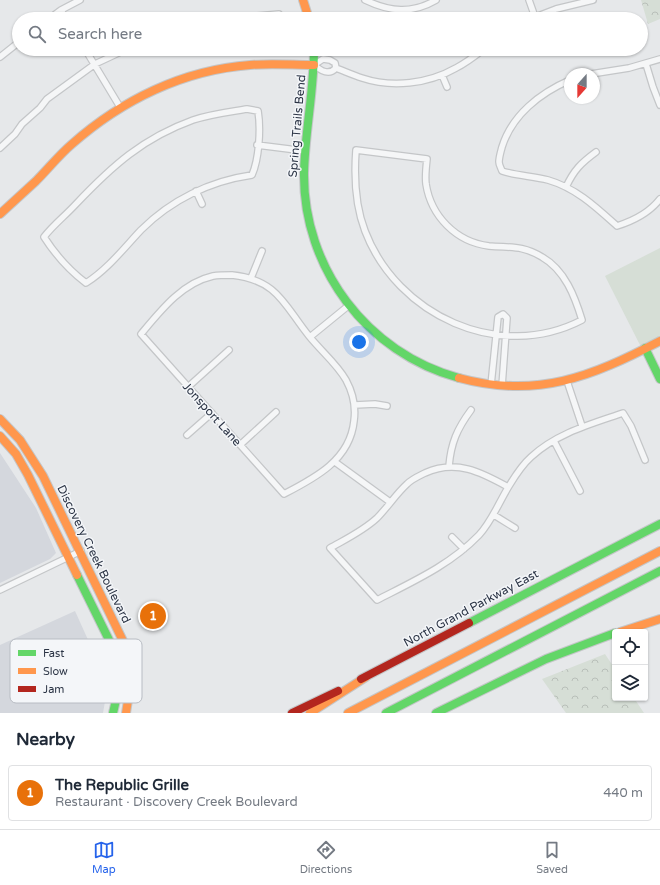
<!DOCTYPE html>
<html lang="en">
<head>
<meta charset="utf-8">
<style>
  body { margin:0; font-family:"Varela Round",sans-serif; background:#f6f6f7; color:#1f2937 }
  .controls { position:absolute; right:12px; bottom:12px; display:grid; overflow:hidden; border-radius:4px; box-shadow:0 1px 3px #0004 }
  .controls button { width:36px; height:36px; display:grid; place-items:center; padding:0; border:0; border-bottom:1px solid #e0e1e3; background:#fff; color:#1f2937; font:20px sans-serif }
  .compass { position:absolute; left:564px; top:68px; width:36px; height:36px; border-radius:50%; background:#fff; box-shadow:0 1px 3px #0004; rotate:201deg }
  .you { position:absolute; left:359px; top:342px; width:14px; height:14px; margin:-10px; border:3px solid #fff; border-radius:50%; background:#1a73e8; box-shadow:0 0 0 6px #1a73e833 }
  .badge { display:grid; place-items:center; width:26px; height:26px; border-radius:50%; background:#2563eb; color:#fff; font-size:13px; font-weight:700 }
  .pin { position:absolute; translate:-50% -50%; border:2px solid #fff; box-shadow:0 1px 4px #0006 }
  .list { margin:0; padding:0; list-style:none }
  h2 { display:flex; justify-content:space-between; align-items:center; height:52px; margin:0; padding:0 16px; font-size:17px }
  h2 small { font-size:13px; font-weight:400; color:#747a83 }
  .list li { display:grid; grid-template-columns:26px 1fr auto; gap:12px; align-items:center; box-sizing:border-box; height:56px; margin:0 8px 8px; padding:0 8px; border:1px solid #e0e1e3; border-radius:4px }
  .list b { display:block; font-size:15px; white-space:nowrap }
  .list p { margin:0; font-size:13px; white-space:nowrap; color:#747a83 }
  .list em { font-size:13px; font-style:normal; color:#747a83 }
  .icon { flex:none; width:22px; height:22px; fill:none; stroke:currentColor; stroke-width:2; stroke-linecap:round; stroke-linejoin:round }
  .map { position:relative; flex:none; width:660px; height:713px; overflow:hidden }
  .search { position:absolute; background:#fff; box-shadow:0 1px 3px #0004; left:12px; right:12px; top:12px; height:44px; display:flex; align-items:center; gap:10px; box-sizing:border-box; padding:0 14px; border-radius:22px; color:#747a83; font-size:15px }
  .sheet { height:116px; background:#fff }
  nav { display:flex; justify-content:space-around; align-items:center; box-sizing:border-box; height:56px; border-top:1px solid #e0e1e3; background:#fff; font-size:11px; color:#747a83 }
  nav a { display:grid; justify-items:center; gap:2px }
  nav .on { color:#2563eb }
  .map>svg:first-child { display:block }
  .built { fill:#d4d7dd }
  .forest { fill:url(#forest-crowns) }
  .park { fill:#d6ded6 }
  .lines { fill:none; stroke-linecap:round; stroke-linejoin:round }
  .street-casing { stroke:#c4c6c8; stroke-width:8 }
  .fast-casing { stroke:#c4c6c8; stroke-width:10 }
  .slow-casing { stroke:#c4c6c8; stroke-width:10 }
  .jam-casing { stroke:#c4c6c8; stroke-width:10 }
  .street { stroke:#f5f6f7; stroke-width:5.5 }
  .fast { stroke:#63d668; stroke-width:8 }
  .slow { stroke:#ff974d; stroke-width:8 }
  .jam { stroke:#b3261e; stroke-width:8 }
  .labels { text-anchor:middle; stroke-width:3; stroke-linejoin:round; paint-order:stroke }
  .street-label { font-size:12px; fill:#2b3445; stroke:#f4f6f9 }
  .key { fill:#f4f6f9; stroke:#b8bcc3; stroke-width:1 }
  .key-label { font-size:11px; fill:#2b3445 }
</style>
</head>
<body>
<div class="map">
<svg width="660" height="713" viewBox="0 0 660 713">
  <defs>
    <pattern id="forest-crowns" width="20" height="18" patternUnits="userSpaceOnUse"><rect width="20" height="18" fill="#d6ded6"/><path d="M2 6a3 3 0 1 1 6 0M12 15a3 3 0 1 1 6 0" fill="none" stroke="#b8bfb9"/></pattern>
  </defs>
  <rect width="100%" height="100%" fill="#e6e8ea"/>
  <path class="built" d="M 0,453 L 36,508 L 56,553 L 50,559 L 0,583 Z
    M 75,611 L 108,684 L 103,713 L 0,713 L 0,645 Z"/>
  <path class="forest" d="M 641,0 L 660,0 L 660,19 L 648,24 Z
    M 605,654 L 615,669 L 615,698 L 634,698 L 644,713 L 566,713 L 542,679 Z"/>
  <path class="park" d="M 660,248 L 660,338 L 641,347 L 605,276 Z"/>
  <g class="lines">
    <defs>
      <path id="street" d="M 365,0 C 390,12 412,14 436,0
        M 529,0 L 535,17
        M 61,10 L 66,19
        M 49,19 L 61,10 L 80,0
        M 224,19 L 279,14
        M 530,19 L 556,9 L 593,0
        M 85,49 L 120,107
        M 0,57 L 19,42
        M 323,59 L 330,60 L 335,63 L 336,68 C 329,76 321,71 314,65 Z
        M 646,64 L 653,87 L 660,105
        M 336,68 C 344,71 353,75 362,78 C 392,88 428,84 456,68 C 466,63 475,56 484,49
        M 591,74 L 629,68 L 660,59
        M 442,75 L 447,87
        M 570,80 C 540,93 512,115 502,147 C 501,151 499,157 499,162 C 499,165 501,168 502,171 C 517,176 533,176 548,180 C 576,188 596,207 617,226 C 633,221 650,212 660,199
        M 247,109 L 258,111 C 261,129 259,159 252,175 C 210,181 171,200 141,230 C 124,248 108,269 86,283 C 70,271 55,254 44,237 C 53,225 65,216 76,204 C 112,166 143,138 193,120 C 211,114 229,112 247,109 Z
        M 257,145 L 305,151
        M 0,148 L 15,134 L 22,124 L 40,108 L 47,99 L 95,64 L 127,49
        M 356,150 L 427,159 C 426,168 425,176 426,184 C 431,216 456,242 489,246 C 511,248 522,245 542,257 C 565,270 575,297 582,320 C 499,363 397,315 365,231 C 355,205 354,177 356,150 Z
        M 566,187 C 574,170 581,163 596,152
        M 196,191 L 202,204
        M 232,275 C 278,280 284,305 309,336 C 321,351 337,364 346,380 C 353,393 356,407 354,421 C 350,460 315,478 284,494 L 141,334 C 161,310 182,283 213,276 C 219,275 226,275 232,275 Z
        M 251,278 L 262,251
        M 310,337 L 348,306
        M 567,381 L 582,426
        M 491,385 L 498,317 L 503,314 L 507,318 L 502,386
        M 188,387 L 229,350
        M 355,405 L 375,404 L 387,406
        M 187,435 L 212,413
        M 554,441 L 580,491
        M 240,445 L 276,412
        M 335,462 L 390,502
        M 449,466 C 451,443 457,429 471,410
        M 508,487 C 481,472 456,459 425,473 C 419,476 412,479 407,484 C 396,494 387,508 377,518 C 363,531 346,539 330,548 L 377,600 C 414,581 450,565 479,535 C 492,521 499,502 509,486 C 515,476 522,465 531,457 C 557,433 591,424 623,413 L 631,426 L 645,460
        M 494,515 L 515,528
        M 452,537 L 464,549
        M 0,590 L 81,551"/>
      <path id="fast" d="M 314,49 C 314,91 305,131 304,173 C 303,268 367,353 459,378
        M 645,348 L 660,379
        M 77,575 L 114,650 C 121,674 119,689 113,713
        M 469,623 L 660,524
        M 386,713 L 660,571
        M 436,713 L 546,659 L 615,633"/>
      <path id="slow" d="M 303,0 L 309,19
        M 0,214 C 12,203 24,192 36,181 C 48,169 59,155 72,144 C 122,100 183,70 250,65 C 271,63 293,65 314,65
        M 459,378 C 537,399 591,377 660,341
        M 0,419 L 20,440 L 43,476 L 125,645 L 131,661 L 131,681 L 126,713
        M 0,436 L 16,454 L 28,475 L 77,575
        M 620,632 L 660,619
        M 310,713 L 366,677
        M 348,713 L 660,551"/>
      <path id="jam" d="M 361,679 L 469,623
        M 292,713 L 338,691"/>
    </defs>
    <use href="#street" class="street-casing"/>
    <use href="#fast" class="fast-casing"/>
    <use href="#slow" class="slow-casing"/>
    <use href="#jam" class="jam-casing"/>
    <use href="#street" class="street"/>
    <use href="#fast" class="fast"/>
    <use href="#slow" class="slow"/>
    <use href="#jam" class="jam"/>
  </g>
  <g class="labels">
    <g class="street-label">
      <text transform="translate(297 126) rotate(-85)" y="4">Spring Trails Bend</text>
      <text transform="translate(212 414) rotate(48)" y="4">Jonsport Lane</text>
      <text transform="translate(94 554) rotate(64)" y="4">Discovery Creek Boulevard</text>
      <text transform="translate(471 608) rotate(-28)" y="4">North Grand Parkway East</text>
    </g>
  </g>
  <rect x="10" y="639" width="132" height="64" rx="6" class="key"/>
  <rect x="18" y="650" width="18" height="6" fill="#63d668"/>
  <rect x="18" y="668" width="18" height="6" fill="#ff974d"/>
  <rect x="18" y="686" width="18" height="6" fill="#b3261e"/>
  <g class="key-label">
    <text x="43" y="657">Fast</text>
    <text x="43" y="675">Slow</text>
    <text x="43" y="693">Jam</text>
  </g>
</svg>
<div class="controls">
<button><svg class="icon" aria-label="locate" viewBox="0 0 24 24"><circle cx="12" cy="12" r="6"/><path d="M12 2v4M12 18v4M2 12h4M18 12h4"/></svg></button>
<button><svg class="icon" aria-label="layers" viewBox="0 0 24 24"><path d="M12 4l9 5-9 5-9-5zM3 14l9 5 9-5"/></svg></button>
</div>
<svg class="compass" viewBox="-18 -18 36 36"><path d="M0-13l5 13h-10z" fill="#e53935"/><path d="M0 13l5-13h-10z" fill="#747a83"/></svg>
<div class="you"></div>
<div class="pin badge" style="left:153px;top:616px;background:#e8710a">1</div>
<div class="search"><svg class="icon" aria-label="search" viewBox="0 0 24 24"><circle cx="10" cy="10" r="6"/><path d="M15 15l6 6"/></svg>Search here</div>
</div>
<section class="sheet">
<h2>Nearby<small></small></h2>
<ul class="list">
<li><span class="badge" style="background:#e8710a">1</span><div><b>The Republic Grille</b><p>Restaurant · Discovery Creek Boulevard</p></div><em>440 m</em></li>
</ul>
</section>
<nav>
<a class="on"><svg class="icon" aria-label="map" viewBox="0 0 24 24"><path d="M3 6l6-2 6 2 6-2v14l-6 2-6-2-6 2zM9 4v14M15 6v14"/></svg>Map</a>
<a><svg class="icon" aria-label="directions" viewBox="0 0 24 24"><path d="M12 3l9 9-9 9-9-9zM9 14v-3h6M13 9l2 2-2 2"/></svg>Directions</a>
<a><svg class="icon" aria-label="saved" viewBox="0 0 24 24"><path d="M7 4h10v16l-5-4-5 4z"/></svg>Saved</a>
</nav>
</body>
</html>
